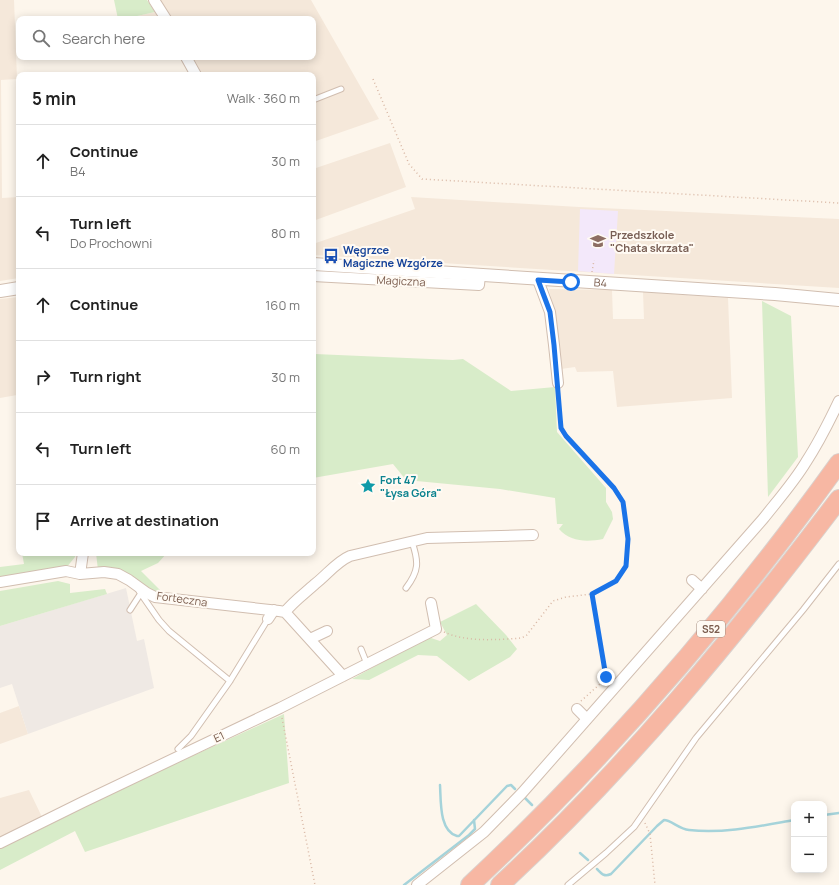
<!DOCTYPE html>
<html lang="en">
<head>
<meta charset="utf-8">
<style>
  body { margin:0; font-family:Manrope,sans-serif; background:#f6f6f6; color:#222 }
  .controls { position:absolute; right:12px; bottom:12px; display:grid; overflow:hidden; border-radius:8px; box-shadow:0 2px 10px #0003 }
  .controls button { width:36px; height:36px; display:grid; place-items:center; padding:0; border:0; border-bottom:1px solid #e0e0e0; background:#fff; color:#222; font:20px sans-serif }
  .stop { position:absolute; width:12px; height:12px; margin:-9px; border:3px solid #1a73e8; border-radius:50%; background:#fff }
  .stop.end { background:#1a73e8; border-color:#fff; box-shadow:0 1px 4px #0008 }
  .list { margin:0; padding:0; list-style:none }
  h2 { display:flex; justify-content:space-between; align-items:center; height:52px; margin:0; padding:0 16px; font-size:17px }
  h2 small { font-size:13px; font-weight:400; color:#767676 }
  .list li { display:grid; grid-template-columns:26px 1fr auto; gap:12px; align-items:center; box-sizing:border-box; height:72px; padding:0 16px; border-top:1px solid #e0e0e0 }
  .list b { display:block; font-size:15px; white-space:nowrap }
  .list p { margin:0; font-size:13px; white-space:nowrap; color:#767676 }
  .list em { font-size:13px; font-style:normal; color:#767676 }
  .icon { flex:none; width:22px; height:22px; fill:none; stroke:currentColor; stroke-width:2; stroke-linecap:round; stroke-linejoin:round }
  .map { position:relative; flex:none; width:839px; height:885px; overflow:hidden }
  .search { position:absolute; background:#fff; box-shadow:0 2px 10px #0003; left:16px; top:16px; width:300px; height:44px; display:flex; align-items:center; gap:10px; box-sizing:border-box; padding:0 14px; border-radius:8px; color:#767676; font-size:15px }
  .panel { position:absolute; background:#fff; box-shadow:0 2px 10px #0003; left:16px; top:72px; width:300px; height:484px; border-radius:8px }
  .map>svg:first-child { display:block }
  .residential { fill:#f5e8da }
  .industrial { fill:#efe9e4 }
  .education { fill:#f3e8fa }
  .green { fill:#d8ecc9 }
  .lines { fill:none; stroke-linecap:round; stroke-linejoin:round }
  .stream { stroke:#a5d3da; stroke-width:2.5 }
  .service-casing { stroke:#d1beb0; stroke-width:7 }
  .minor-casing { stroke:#d1beb0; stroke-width:12 }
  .tertiary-casing { stroke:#d1beb0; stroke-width:14 }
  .motorway-casing { stroke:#dad1cd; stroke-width:20 }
  .path { stroke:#d9b8a5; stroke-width:1.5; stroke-dasharray:1 3; stroke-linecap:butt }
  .service { stroke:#fff; stroke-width:5 }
  .minor { stroke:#fff; stroke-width:10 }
  .tertiary { stroke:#fff; stroke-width:12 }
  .motorway { stroke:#f7b7a3; stroke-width:18 }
  .route { stroke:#1a73e8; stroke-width:5 }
  .labels { text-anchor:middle; stroke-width:4; stroke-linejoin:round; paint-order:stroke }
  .shield { fill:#fffaf3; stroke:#a28b7f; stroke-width:1 }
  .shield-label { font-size:10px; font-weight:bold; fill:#7a5c4d }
  .education-label { font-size:11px; font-weight:bold; fill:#785e54; stroke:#fffaf3; text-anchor:start }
  .transit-label { font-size:11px; font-weight:bold; fill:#164399; stroke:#fffaf3; text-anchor:start }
  .street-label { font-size:11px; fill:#7a5c4d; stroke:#fffaf3 }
  .culture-label { font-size:11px; font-weight:bold; fill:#0d838f; stroke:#fffaf3; text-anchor:start }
</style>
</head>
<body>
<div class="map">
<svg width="839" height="885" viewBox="0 0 839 885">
  <rect width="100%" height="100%" fill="#fdf6ec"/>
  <path class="residential" d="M 0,0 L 14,0 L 17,79 L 1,80 L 2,198 L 19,197 L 19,278 L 0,281 Z
    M 160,0 L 311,0 L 379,119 L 313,142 L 313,75 L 203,75 L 193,57 L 313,57 L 313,19 L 171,19 Z
    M 155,12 L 158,19 L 124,19 Z
    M 390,143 L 406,187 L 313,221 L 313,169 Z
    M 411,197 L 579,207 L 839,219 L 839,288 L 313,255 L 313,244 L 415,209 Z
    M 549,289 L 612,290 L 613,319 L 644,319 L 643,292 L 728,298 L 732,398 L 617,407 L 613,371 L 577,372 L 575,367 L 561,369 L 557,328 Z
    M 19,297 L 19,416 L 17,395 L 0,398 L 0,299 Z
    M 19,706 L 28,734 L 0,744 L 0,713 Z
    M 29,790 L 42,817 L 0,837 L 0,798 Z"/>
  <path class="industrial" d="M 126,588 L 137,641 L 144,639 L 154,688 L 28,734 L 12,684 L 0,688 L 0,626 Z"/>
  <path class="education" d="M 580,209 L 618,211 L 614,274 L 578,271 Z"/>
  <path class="green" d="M 114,0 L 147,0 L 155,12 L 124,19 L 118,19 Z
    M 762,301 L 791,316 L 798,457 L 768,497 Z
    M 315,354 L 453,360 L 463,359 L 511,391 L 555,387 L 557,432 L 606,488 L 606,502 L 612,512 L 613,519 L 603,539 C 587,542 570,542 559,529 L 563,524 L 557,524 L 555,498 L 500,489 L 406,480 L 393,464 L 313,478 L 313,355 Z
    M 22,553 L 76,553 L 75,557 L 66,568 L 0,578 L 0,567 L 24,564 Z
    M 94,553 L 167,553 L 158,563 L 141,571 L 164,594 L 154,592 L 98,570 L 96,553 Z
    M 58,581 L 70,584 L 70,593 L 105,589 L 107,594 L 0,626 L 0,591 Z
    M 476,604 L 506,635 L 517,649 L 510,657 L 469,681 L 437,656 L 418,655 L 369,680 L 352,679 L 428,637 L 440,641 L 447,635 L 440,622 Z
    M 284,714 L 289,783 L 85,852 L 75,831 L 0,870 L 0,847 L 68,813 Z"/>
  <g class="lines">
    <path class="stream" d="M 440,785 C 441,801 439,831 457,836 L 459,836 L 507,786 L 511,785 L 515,789
      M 524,797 L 532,805
      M 824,815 L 839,813
      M 580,853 L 588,860
      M 597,869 C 602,874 604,877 611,874 L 657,826 L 664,820 C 671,820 679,829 689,830 C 724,834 760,826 794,820
      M 404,885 L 469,835 L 475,829 L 474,820"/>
    <defs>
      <path id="service" d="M 313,100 L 341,89
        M 406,588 C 419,571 419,562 412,542
        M 139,591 L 159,620 L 169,631 L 230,681
        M 130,610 L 141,593
        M 361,649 L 367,664
        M 178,749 L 191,736 L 230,681 L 268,619
        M 568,885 L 606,853 L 634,827 L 696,738 L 803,610 L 839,564"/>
      <path id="minor" d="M 154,0 L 166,19
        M 186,57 L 196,75
        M 313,276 L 479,285 L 480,275
        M 538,280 L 550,312 L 554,345 L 558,383
        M 80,574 L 83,553
        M 692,580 L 702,589
        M 0,582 L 66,571 L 80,574 L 104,572 L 118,574 L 129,580 L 147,593 L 155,597 L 279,611 L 285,612 L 343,676
        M 285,612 C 294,601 304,594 315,584 C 327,575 336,562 350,556 L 427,538 L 533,535
        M 268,619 L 274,610
        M 310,639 L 327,631
        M 577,709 L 587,719
        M 0,843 L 83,802 L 280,708 L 436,629 L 431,603
        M 417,885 L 484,832 L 522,793 L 763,519 C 778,500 794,482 806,462 C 819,442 829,422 839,401"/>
      <g id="tertiary">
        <path id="s1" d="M 313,264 L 775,294 L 839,300"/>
        <path d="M 0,291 L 19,288"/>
      </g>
      <path id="motorway" d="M 470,885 C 514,844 557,801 598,757 C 685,664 765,566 839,463
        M 500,885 C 626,769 736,635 839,499"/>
    </defs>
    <use href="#service" class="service-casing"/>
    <use href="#minor" class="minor-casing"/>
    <use href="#tertiary" class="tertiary-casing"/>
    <use href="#motorway" class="motorway-casing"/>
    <path class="path" d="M 373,79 L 409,164 L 422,179 L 839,203
      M 592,272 L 594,260
      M 444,632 C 465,642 497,640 521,638 L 526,636 L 553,601 L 566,597 L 592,594 L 616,581 L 626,566 L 629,539 L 623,502 L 613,489 L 566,436 L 561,428 L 558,393
      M 581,701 L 601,683 L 606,677 L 592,594
      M 282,718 L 315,885
      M 645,823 L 650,834 L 655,885"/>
    <use href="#service" class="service"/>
    <use href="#minor" class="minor"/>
    <use href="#tertiary" class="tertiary"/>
    <use href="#motorway" class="motorway"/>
  </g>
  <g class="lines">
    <path class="route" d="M 571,282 L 538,280 L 550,312 L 554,345 L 561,428 L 566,436 L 614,488 L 623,502 L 628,539 L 626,566 L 616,581 L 592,594 L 606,677"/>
  </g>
  <defs>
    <symbol id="school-bare" viewBox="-9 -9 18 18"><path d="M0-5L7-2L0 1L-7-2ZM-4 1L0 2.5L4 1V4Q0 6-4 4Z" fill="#8d6e63" stroke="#fffaf3" stroke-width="2.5" paint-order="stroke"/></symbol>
    <symbol id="bus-bare" viewBox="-9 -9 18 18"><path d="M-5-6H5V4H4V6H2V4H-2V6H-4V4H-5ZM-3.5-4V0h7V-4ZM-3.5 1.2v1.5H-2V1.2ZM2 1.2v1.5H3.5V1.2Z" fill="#1a4fb4" stroke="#fffaf3" stroke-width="2.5" paint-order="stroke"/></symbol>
    <symbol id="sight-bare" viewBox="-9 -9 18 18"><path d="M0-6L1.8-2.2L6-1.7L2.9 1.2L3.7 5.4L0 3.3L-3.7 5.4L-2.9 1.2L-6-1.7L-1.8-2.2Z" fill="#0f9aa8" stroke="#fffaf3" stroke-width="2.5" paint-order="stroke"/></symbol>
  </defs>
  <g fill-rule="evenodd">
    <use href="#school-bare" x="587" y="230" width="22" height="22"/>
    <use href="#bus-bare" x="320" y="245" width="22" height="22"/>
    <use href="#sight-bare" x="357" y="475" width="22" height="22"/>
  </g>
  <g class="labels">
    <rect class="shield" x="697" y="621" width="28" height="16" rx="3"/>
    <g class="shield-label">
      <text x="711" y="633">S52</text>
    </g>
    <g class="education-label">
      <text x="610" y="239">Przedszkole<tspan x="610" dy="13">"Chata skrzata"</tspan></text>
    </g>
    <g class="transit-label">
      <text x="343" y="254">Węgrzce<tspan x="343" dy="13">Magiczne Wzgórze</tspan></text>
    </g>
    <g class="street-label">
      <text transform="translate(401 281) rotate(3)" y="4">Magiczna</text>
      <text dy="4" stroke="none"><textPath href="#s1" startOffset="288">B4</textPath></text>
      <text transform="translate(182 599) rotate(8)" y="4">Forteczna</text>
      <text transform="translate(219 737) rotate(-25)" y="4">E1</text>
    </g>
    <g class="culture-label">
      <text x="380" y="484">Fort 47<tspan x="380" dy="13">"Łysa Góra"</tspan></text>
    </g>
  </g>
</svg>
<div class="controls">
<button>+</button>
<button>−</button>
</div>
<div class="stop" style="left:571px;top:282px"></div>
<div class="stop end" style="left:606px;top:677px"></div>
<div class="search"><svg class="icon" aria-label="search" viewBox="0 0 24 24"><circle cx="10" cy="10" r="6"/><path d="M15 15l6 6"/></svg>Search here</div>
<section class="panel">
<h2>5 min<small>Walk · 360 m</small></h2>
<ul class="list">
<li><svg class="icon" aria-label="ahead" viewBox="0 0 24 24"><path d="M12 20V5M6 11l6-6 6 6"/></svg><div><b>Continue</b><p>B4</p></div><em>30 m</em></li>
<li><svg class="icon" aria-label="left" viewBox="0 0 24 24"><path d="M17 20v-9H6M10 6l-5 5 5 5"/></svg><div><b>Turn left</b><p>Do Prochowni</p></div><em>80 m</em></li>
<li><svg class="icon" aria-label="ahead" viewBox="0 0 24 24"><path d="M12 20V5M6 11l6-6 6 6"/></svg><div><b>Continue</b></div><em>160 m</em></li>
<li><svg class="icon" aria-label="right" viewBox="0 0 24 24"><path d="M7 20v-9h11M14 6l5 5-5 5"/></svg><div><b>Turn right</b></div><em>30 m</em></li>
<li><svg class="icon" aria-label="left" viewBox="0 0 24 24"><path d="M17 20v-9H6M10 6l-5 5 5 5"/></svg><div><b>Turn left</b></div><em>60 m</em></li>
<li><svg class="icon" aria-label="arrive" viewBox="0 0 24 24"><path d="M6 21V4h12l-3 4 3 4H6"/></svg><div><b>Arrive at destination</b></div></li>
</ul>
</section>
</div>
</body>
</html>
